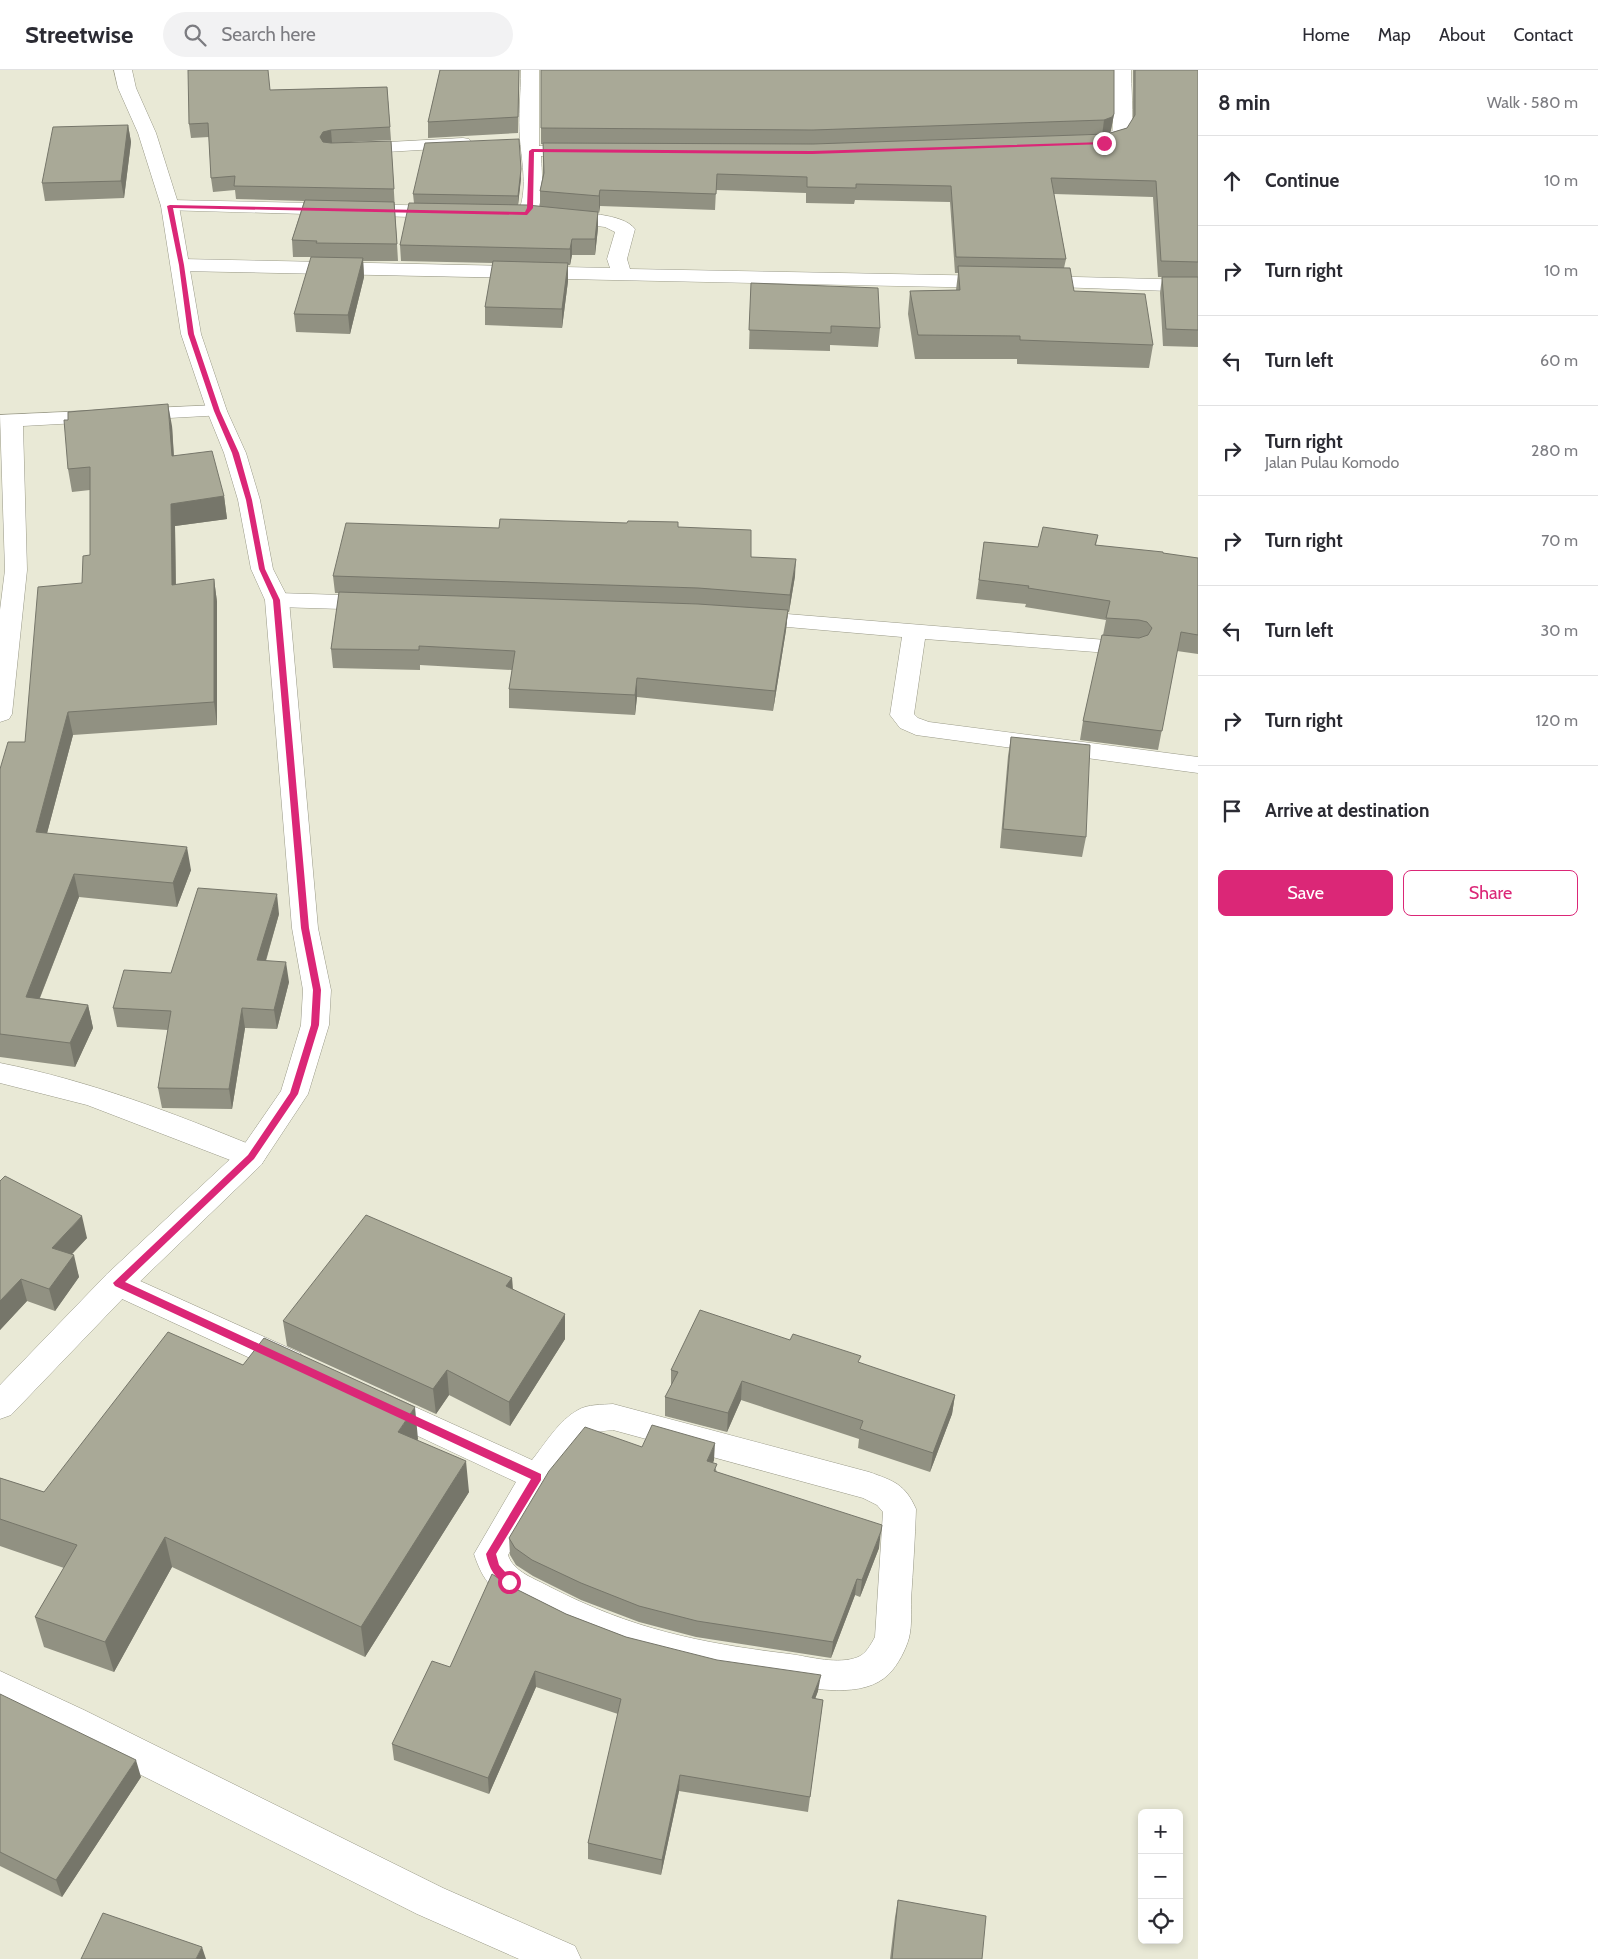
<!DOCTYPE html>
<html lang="en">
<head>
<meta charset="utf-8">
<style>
  body { margin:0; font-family:Cabin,sans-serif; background:#f2f2f3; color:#2b2b33 }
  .controls { position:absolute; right:15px; bottom:15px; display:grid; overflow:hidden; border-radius:8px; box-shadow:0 2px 8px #0003 }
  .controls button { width:45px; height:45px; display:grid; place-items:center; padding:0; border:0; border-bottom:1px solid #e1e1e2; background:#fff; color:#2b2b33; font:25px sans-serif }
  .stop { position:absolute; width:15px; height:15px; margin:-11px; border:4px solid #db2777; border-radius:50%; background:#fff }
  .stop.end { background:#db2777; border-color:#fff; box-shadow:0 1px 5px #0008 }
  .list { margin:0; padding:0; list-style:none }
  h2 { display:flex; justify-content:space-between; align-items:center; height:65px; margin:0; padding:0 20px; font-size:21px }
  h2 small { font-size:16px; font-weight:400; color:#7c7c81 }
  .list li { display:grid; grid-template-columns:32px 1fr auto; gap:15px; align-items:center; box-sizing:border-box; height:90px; padding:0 20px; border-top:1px solid #e1e1e2 }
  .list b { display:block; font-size:19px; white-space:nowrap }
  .list p { margin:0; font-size:16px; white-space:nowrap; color:#7c7c81 }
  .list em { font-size:16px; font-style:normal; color:#7c7c81 }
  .actions { display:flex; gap:10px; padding:15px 20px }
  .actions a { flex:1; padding:11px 0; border:1px solid #db2777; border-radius:8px; text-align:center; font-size:18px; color:#db2777 }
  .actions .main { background:#db2777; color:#fff }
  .icon { flex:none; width:28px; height:28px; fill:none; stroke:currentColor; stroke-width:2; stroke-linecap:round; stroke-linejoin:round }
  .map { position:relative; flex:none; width:1198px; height:1889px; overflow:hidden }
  header { display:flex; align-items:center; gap:30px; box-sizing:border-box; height:70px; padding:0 25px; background:#fff; border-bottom:1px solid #e1e1e2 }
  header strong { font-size:24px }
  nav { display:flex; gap:28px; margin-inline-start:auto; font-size:18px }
  .search { width:350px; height:45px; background:#f2f2f3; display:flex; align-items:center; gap:12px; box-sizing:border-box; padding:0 18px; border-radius:28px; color:#7c7c81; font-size:19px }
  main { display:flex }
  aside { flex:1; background:#fff }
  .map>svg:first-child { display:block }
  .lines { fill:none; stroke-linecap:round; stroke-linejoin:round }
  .street-casing { stroke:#999987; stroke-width:1 }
  .secondary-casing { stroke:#999987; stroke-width:1 }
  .street { fill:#fff; fill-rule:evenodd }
  .secondary { fill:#fff; fill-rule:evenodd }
  .wall { fill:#919182 }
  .shaded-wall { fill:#76766a }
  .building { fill:#a9a997; stroke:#76766a }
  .route { fill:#db2777 }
</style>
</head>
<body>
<header>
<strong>Streetwise</strong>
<div class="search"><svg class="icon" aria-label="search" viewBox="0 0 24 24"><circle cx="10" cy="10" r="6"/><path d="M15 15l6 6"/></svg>Search here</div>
<nav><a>Home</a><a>Map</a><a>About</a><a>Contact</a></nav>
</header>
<main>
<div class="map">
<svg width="1198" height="1889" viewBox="0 0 1198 1889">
  <rect width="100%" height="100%" fill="#e9e9d6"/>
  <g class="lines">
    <defs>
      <path id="street" d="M 521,0 L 539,0 L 539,76 L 580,76 L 586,77 L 589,81 L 586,85 L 541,86 C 542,106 545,130 534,147 L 527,149 L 520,147 L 518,143 C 528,120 522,94 520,70 C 518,47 521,23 521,0 Z
        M 1113,0 L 1131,0 C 1131,14 1134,48 1131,60 C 1127,78 1101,81 1087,78 L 1084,74 L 1087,70 L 1105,67 L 1113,60 Z
        M 463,68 L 469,69 L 472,73 L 469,77 L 353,84 L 347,83 L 344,79 L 347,75 L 353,74 Z
        M 170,130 L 446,136 L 453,138 L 455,142 L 453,146 L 446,148 L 163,140 L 161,136 L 163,132 Z
        M 561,141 C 580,143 623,143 635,159 L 627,189 L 630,199 L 995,206 L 1002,208 L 1005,212 L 1002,216 L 995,218 L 181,201 L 174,199 L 171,195 L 174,191 L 181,189 L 610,198 L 607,189 L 615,162 L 605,157 L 554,151 L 552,147 L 554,143 Z
        M 1035,206 L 1198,210 L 1198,222 L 1028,216 L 1025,212 L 1028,208 Z
        M 217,335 L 224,337 L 227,341 L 224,345 L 23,356 L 27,500 L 12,644 L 9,649 L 0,652 L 0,540 L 5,500 L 0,345 Z
        M 277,523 L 375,526 L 383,528 L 387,533 L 383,538 L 375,540 L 277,537 L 269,535 L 265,530 L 269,525 Z
        M 750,541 L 1143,573 L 1147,578 L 1143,583 L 1135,585 L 925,569 L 914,644 L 918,648 L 929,652 L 1198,687 L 1198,703 L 916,665 L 900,658 L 890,645 L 902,567 L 742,553 L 738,548 L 742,543 Z
        M 0,993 C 91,1011 176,1044 261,1079 L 266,1087 L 261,1095 L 251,1098 L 87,1035 L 0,1013 Z
        M 118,1201 L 300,1283 L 305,1292 L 300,1301 L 289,1305 L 278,1301 L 107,1222 L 103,1213 L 107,1204 Z
        M 382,1322 L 532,1390 C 545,1374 559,1350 578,1340 C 588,1334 602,1335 613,1334 L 869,1402 C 894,1411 905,1414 916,1439 C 915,1469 913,1500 911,1530 C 911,1542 912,1556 909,1568 C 906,1579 898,1595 889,1604 C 863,1630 812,1618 780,1614 C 692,1603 617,1585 537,1544 C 522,1536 504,1529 492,1517 C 483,1508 478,1496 474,1484 L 516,1412 L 371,1344 L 366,1335 L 371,1326 ZM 613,1360 L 863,1428 L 877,1435 L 883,1442 L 875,1567 C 871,1574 866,1584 858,1587 C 838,1595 811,1587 790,1584 C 699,1573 632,1559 550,1517 C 536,1509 513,1502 508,1485 L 548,1417 L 586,1370 L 596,1362 Z
        M 0,1601 L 84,1640 L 443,1818 L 575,1876 L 581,1889 L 519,1889 L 417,1844 L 0,1634 Z"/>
      <path id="secondary" d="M 114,0 L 132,0 L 136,18 L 156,63 L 179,136 L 201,264 L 227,341 L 246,383 L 260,430 L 273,499 L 289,530 L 318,858 L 331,920 L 329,955 L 308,1024 L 261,1095 L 129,1222 L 11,1345 L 0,1349 L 0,1315 L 107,1204 L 241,1079 L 281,1021 L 301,955 L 303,920 L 292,858 L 265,530 L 251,499 L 238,430 L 224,383 L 207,341 L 181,264 L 161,136 L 138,63 L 118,18 Z"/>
    </defs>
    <use href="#street" class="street-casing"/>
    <use href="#secondary" class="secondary-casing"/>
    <use href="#street" class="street"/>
    <use href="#secondary" class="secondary"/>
  </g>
  <path class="wall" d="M 440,0 L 519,0 L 518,63 L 428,68 L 428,52 Z
    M 541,0 L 1114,44 L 1111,60 L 1110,63 L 1106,64 L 1127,58 L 1133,49 L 1133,0 L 1198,0 L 1198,277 L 1163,276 L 1160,223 L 1162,207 L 1158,207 L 1153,127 L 1054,124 L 1066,189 L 1064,198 L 1074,221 L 1153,275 L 1149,298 L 1017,294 L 1017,289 L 915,289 L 908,244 L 910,221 L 956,220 L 958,203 L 955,203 L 950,132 L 855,130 L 854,134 L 806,133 L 806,123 L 716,120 L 715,140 L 600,136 L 599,143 L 598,142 L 598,158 L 595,185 L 572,185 L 570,195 L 568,195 L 568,211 L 562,258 L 485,255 L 485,237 L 493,193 L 401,191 L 400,175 L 414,133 L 413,124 L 521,108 L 518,135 L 540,136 L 540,121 L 543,104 L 543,74 L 541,74 Z
    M 387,17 L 391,70 L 331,73 L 391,71 L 398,191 L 363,191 L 364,207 L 350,264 L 296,262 L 294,244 L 314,187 L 293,187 L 292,170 L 304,131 L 236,129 L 235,120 L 213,122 L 211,108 L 209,67 L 191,68 L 189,54 L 270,20 Z
    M 128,55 L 131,72 L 124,128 L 45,131 L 42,113 Z
    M 751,213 L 880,258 L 878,277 L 830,275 L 830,281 L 749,279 Z
    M 172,356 L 174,386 L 224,426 L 227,449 L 175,456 L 176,515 L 214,509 L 217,532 L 217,655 L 73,665 L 47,763 L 191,800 L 177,837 L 79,827 L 40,928 L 88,935 L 93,958 L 75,997 L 0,987 L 0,699 L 25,672 L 82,513 L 90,485 L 90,420 L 72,422 L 68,399 Z
    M 678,457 L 795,506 L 789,542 L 788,542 L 786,560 L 773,641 L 637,627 L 635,645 L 509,638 L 509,619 L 512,600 L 420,595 L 420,600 L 333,598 L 331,579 L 339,523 L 335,523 L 333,506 L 499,458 Z
    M 1098,465 L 1096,475 L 1198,488 L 1198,584 L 1177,581 L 1158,680 L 1080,670 L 1083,651 L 1103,565 L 1106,550 L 1025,537 L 1026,534 L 976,529 L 984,472 L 1038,477 Z
    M 1011,667 L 1086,767 L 1082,787 L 1000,778 L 1008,686 Z
    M 279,844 L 266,891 L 289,912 L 277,959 L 245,958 L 232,1039 L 162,1038 L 158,1018 L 168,960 L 117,957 L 113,938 L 171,903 Z
    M 0,1111 L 87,1168 L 72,1184 L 79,1207 L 55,1241 L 27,1231 L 0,1260 Z
    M 512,1208 L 513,1219 L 565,1269 L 510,1356 L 449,1325 L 436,1344 L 287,1276 L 283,1251 Z
    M 790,1270 L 955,1325 L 952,1344 L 930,1402 L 858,1378 L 859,1369 L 741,1330 L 727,1362 L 665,1346 L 665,1327 L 671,1316 L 671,1300 Z
    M 243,1295 L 418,1369 L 417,1370 L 469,1422 L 365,1587 L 172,1497 L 114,1602 L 44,1577 L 35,1547 L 64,1498 L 0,1476 L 0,1408 L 44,1422 Z
    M 642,1377 L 714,1390 L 713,1393 L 717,1402 L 879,1478 L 860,1527 L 855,1525 L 831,1588 L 696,1567 L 639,1552 L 581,1530 L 533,1506 L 516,1495 L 510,1485 L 509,1468 Z
    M 512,1517 L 566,1544 L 626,1567 L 818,1621 L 815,1629 L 823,1630 L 808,1742 L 679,1721 L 661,1805 L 588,1789 L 588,1773 L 618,1644 L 536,1617 L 489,1724 L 394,1690 L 392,1674 L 450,1597 Z
    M 0,1624 L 141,1707 L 62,1827 L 0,1796 Z
    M 898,1830 L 982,1889 L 890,1889 L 895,1847 Z"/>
  <path class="shaded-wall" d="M 1114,44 L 1111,60 L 1110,63 L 1102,66 L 1104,50 Z
    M 128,55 L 131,72 L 124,128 L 121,111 Z
    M 331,60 L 332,73 L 324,75 L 320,67 L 323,62 Z
    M 521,99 L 521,108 L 518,135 L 518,126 Z
    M 600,120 L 600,136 L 599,143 L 599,126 Z
    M 598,142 L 598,158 L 595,185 L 595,169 Z
    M 572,169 L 572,185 L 570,195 L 570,179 Z
    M 363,188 L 364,207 L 350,264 L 348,245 Z
    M 568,193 L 568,211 L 562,258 L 562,239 Z
    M 168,334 L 172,356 L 175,408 L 172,386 Z
    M 224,426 L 227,449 L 175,456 L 176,538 L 172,515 L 171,434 Z
    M 796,489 L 795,506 L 789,542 L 790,525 Z
    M 214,509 L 217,532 L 217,655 L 214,632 Z
    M 788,540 L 786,560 L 773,641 L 775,621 Z
    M 637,608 L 637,627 L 635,645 L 635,625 Z
    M 68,642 L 73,665 L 41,786 L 36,762 Z
    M 187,777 L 191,800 L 177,837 L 173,813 Z
    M 74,804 L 79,827 L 31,950 L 26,927 Z
    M 277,824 L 279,844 L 260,910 L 257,890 Z
    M 286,892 L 289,912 L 277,959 L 274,940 Z
    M 88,935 L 93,958 L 75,997 L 70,973 Z
    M 242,938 L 245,958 L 232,1039 L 229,1019 Z
    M 82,1146 L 87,1168 L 57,1200 L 52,1178 Z
    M 74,1185 L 79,1207 L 55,1241 L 49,1219 Z
    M 512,1208 L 513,1233 L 506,1216 Z
    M 21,1209 L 27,1231 L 0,1260 L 0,1231 Z
    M 565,1244 L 565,1269 L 510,1356 L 509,1332 Z
    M 447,1300 L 449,1325 L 436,1344 L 433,1319 Z
    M 742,1311 L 741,1330 L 727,1362 L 728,1343 Z
    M 955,1325 L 952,1344 L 930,1402 L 933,1383 Z
    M 415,1337 L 418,1369 L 401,1393 L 398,1362 Z
    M 715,1373 L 714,1390 L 706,1408 L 707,1391 Z
    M 466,1391 L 469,1422 L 365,1587 L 361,1557 Z
    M 881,1461 L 879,1478 L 860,1527 L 862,1510 Z
    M 165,1467 L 172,1497 L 114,1602 L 105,1572 Z
    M 857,1509 L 855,1525 L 831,1588 L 833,1572 Z
    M 535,1601 L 536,1617 L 489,1724 L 488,1708 Z
    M 821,1605 L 818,1621 L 809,1645 L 812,1628 Z
    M 136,1690 L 141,1707 L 62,1827 L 56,1810 Z
    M 680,1705 L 679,1721 L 661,1805 L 662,1790 Z
    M 202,1877 L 206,1889 L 196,1889 Z"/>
  <path class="building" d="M 188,0 L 268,0 L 270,20 L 387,17 L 390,57 L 331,60 L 323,62 L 320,67 L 323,72 L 331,73 L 391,71 L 394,119 L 234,116 L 235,106 L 211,108 L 208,53 L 189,54 Z
    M 440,0 L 519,0 L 518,47 L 428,52 Z
    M 541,0 L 1114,0 L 1114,44 L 1112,47 L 1104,50 L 813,60 L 541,58 Z
    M 1135,0 L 1198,0 L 1198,192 L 1161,191 L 1156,111 L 1051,108 L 1066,189 L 956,187 L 951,116 L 856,114 L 856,118 L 807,117 L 807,107 L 717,104 L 716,124 L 600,120 L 599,126 L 540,121 L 544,103 L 543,73 L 813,74 L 1107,64 L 1127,58 L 1135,45 Z
    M 128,55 L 121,111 L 42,113 L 53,57 Z
    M 519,69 L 521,99 L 518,126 L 413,124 L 425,73 Z
    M 305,130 L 394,132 L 397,174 L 316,173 L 317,171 L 292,170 Z
    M 409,133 L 527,135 L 598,142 L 595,169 L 572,169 L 570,179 L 400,175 Z
    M 311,187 L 363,188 L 348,245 L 294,244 Z
    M 493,191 L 568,193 L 562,239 L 485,237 Z
    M 958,196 L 1070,198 L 1074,221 L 1145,224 L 1153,275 L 1020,270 L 1020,266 L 918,265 L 910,221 L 960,220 Z
    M 1162,207 L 1198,207 L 1198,260 L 1166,259 Z
    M 751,213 L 878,218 L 880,258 L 831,256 L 831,263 L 749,260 Z
    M 168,334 L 172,386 L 212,381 L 224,426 L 171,434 L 172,515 L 214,509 L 214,632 L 68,642 L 36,762 L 187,777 L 173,813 L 74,804 L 26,927 L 88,935 L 70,973 L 0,964 L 0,699 L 8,672 L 25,672 L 38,517 L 82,513 L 83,486 L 90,485 L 90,397 L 68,399 L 64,350 L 68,350 L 68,342 Z
    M 500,449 L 627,453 L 628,451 L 678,452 L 678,457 L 751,460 L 751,487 L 796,489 L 790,525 L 698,518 L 333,506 L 346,453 L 499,458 Z
    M 1043,457 L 1098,465 L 1095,475 L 1163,482 L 1163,483 L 1198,488 L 1198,565 L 1181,562 L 1162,661 L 1083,651 L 1102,565 L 1139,568 L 1148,565 L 1152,558 L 1147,552 L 1139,550 L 1106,548 L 1110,531 L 1028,518 L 1029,516 L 979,510 L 984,472 L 1038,477 Z
    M 339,522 L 698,534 L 788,540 L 775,621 L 637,608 L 635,625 L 509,619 L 515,581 L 419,576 L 419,580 L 331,579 Z
    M 1011,667 L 1090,675 L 1086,767 L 1003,759 Z
    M 198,818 L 277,824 L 257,890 L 286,892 L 274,940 L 242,938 L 229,1019 L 158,1018 L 171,941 L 113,938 L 124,900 L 171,903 Z
    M 5,1106 L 82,1146 L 52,1178 L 74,1185 L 49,1219 L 21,1209 L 0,1231 L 0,1111 Z
    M 366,1145 L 512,1208 L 506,1216 L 565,1244 L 509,1332 L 447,1300 L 433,1319 L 283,1251 Z
    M 700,1240 L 790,1270 L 793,1264 L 861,1286 L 858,1292 L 955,1325 L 933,1383 L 860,1359 L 863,1351 L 742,1311 L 728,1343 L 665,1327 L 678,1302 L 671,1300 Z
    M 168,1262 L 243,1295 L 264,1268 L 415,1337 L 398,1362 L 466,1391 L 361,1557 L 165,1467 L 105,1572 L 35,1547 L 77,1475 L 0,1449 L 0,1408 L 44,1422 Z
    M 652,1355 L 715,1373 L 707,1391 L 717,1394 L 714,1401 L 882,1455 L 881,1461 L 862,1510 L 857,1509 L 833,1572 L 697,1551 L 639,1536 L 581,1513 L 532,1490 L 515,1478 L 509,1468 L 549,1401 L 585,1357 L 642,1377 Z
    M 492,1504 L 512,1517 L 566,1544 L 626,1567 L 717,1590 L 821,1605 L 812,1628 L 823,1630 L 810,1727 L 680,1705 L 662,1790 L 588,1773 L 621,1629 L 535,1601 L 488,1708 L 392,1674 L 432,1591 L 450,1597 Z
    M 0,1624 L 136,1690 L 56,1810 L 0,1782 Z
    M 898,1830 L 986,1846 L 982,1889 L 892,1889 Z
    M 103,1843 L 202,1877 L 196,1889 L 81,1889 Z"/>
  <path class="route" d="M 1104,72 L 1106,74 L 812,84 L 534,82 L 533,138 L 527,145 L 173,138 L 184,195 L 194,264 L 220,341 L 239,383 L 252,430 L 265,499 L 280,530 L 309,858 L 321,920 L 319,955 L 298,1024 L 254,1089 L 125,1212 L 541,1404 L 541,1410 L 496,1484 L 499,1495 L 514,1512 L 509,1516 C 495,1510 489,1498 486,1484 L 531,1409 L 115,1216 L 113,1213 L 248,1085 L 290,1023 L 311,955 L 313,920 L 301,858 L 273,530 L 259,499 L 246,430 L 232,383 L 214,341 L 188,264 L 179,195 L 167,136 L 170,135 L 525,142 L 527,138 L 529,81 L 532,79 L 812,81 Z"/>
</svg>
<div class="controls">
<button>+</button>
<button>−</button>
<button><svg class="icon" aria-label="locate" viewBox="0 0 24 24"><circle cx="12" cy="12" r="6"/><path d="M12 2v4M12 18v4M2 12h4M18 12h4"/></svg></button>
</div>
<div class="stop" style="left:509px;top:1512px"></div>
<div class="stop end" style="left:1104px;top:73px"></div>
</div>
<aside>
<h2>8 min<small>Walk · 580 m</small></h2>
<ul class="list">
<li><svg class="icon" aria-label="ahead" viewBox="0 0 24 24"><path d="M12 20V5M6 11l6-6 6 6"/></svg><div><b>Continue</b></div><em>10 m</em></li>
<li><svg class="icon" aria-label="right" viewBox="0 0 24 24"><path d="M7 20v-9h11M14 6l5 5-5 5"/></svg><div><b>Turn right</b></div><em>10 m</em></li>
<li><svg class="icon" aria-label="left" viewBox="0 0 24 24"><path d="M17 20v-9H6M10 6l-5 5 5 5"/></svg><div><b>Turn left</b></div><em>60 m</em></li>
<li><svg class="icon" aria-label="right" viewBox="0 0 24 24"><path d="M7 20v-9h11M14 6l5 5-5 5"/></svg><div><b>Turn right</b><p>Jalan Pulau Komodo</p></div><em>280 m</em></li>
<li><svg class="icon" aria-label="right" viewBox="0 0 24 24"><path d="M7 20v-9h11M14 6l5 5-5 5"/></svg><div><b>Turn right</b></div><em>70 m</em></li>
<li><svg class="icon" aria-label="left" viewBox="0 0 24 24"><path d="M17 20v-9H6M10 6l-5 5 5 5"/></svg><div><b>Turn left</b></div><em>30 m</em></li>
<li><svg class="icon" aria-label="right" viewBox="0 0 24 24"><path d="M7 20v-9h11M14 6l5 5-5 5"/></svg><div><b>Turn right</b></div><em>120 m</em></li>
<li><svg class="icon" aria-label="arrive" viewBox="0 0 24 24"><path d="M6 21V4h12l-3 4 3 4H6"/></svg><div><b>Arrive at destination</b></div></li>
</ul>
<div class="actions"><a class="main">Save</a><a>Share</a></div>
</aside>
</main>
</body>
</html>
